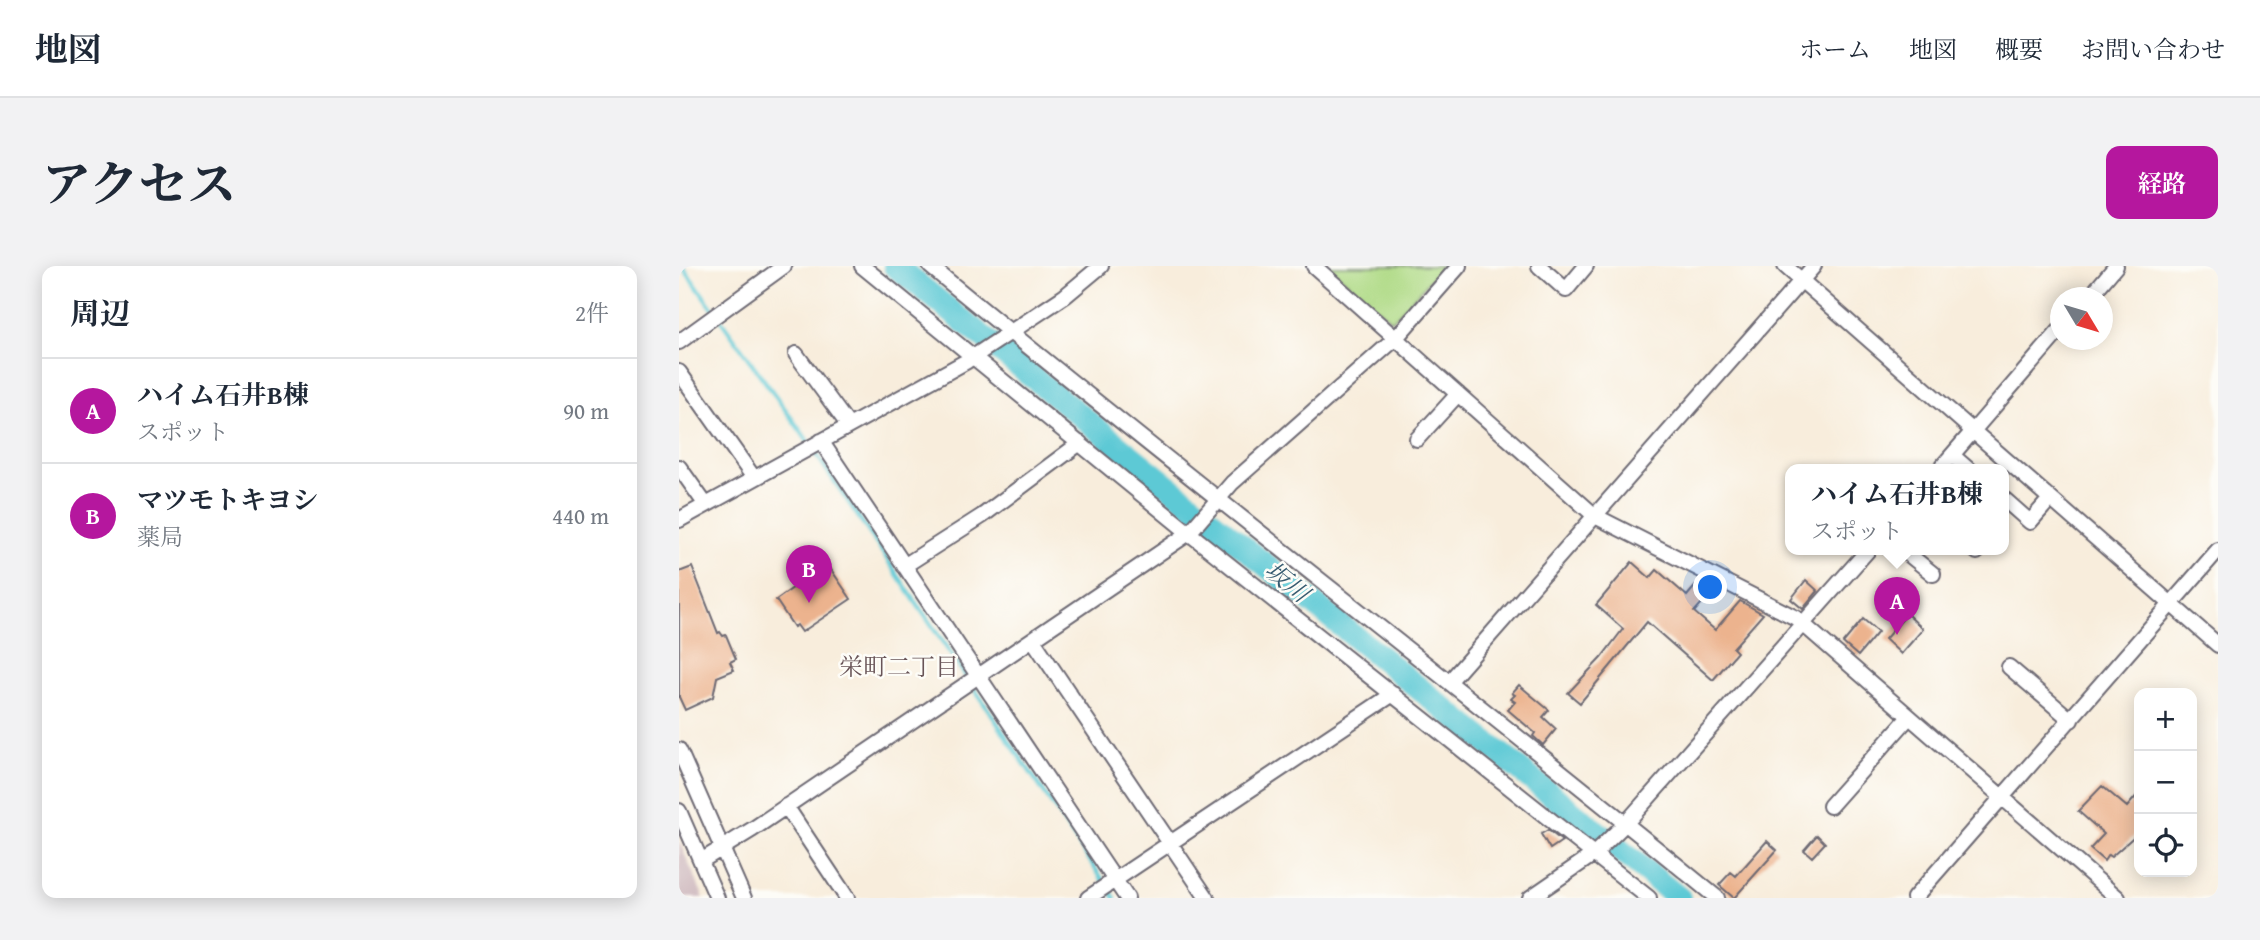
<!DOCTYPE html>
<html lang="ja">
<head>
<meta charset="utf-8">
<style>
  body { margin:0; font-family:"Gentium Book Plus","Noto Serif JP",serif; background:#f2f2f3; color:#1f2937 }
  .controls { position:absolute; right:21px; bottom:21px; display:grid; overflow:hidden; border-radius:14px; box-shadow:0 4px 18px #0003 }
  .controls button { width:63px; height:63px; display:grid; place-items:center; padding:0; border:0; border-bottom:2px solid #e0e1e3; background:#fff; color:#1f2937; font:35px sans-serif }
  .compass { position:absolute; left:1371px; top:21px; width:63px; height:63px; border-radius:50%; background:#fff; box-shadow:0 4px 18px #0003; rotate:128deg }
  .you { position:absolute; left:1032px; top:322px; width:24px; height:24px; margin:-18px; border:5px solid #fff; border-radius:50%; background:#1a73e8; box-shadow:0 0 0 10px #1a73e833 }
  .badge { display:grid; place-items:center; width:46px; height:46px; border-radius:50%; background:#b5179e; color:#fff; font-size:23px; font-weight:700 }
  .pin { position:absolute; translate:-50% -58px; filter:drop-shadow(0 2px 4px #0008) }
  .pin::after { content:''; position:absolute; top:37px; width:24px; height:21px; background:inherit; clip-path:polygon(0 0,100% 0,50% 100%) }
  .popup { position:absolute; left:1106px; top:198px; width:224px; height:91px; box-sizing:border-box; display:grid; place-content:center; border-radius:14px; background:#fff; filter:drop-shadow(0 2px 5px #0005); font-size:23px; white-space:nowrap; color:#747a83 }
  .popup b { font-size:26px; color:#1f2937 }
  .popup::after { content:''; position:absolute; left:50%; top:100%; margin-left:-14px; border:14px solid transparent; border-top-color:#fff }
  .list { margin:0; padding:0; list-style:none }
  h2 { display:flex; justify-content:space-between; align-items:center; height:91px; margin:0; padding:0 28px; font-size:30px }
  h2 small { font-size:23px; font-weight:400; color:#747a83 }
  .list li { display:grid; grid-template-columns:46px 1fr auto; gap:21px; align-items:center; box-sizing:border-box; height:105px; padding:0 28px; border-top:2px solid #e0e1e3 }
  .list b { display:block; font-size:26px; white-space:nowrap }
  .list p { margin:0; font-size:23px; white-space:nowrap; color:#747a83 }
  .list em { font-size:23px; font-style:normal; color:#747a83 }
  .icon { flex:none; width:38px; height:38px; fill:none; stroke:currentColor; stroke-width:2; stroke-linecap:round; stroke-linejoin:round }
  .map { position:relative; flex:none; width:1539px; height:632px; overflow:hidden; border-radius:14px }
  header { display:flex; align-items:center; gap:42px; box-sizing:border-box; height:98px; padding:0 35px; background:#fff; border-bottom:2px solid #e0e1e3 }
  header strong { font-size:33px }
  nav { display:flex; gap:38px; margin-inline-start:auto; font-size:24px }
  .intro { display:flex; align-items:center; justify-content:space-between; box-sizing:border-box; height:168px; padding:0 42px }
  h1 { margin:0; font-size:49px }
  .button { padding:18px 32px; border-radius:14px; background:#b5179e; color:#fff; font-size:24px; font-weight:700 }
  main { display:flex; gap:42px; padding:0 42px }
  aside { flex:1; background:#fff; border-radius:14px; box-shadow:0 4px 18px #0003 }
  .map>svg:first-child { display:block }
  .industrial { fill:#d2bec2 }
  .green { fill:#afda85; stroke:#687e60; stroke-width:2 }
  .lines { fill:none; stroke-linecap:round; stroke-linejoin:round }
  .stream { stroke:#5dc9d5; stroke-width:4.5 }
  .river { stroke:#5dc9d5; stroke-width:24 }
  .building { fill:#ecb38e }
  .minor-casing { stroke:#6d6973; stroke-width:18 }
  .minor { stroke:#fff; stroke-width:14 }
  .labels { text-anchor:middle; stroke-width:5; stroke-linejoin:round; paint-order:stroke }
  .water-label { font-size:24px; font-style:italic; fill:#375c71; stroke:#fdfcf7 }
  .neighbourhood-label { font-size:24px; fill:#695558; stroke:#fdfcf7 }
</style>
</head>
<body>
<header>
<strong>地図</strong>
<nav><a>ホーム</a><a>地図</a><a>概要</a><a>お問い合わせ</a></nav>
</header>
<div class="intro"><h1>アクセス</h1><a class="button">経路</a></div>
<main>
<aside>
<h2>周辺<small>2件</small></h2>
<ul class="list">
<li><span class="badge">A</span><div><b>ハイム石井B棟</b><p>スポット</p></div><em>90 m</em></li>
<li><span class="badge">B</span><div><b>マツモトキヨシ</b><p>薬局</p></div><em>440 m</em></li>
</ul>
</aside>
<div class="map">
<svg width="1539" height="632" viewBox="0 0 1539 632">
  <rect width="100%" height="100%" fill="#fdfcf7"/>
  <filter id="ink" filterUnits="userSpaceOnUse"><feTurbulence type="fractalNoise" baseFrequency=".0143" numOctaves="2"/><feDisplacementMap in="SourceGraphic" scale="14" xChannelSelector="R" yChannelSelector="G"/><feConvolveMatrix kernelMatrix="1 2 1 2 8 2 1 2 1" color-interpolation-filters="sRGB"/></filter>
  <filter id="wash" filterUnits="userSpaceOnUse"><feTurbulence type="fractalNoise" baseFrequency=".00686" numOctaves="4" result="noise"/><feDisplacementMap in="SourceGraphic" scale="28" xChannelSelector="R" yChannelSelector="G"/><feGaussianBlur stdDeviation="1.57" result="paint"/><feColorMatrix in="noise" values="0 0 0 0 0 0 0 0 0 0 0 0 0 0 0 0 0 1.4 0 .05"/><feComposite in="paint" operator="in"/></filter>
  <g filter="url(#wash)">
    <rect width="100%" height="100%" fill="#f8eddc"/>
    <path class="industrial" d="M 0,575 L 25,632 L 0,632 Z"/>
    <path class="green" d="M 649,0 L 764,0 L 713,55 Z"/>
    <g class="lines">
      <path class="stream" d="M 3,0 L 123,167 L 436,632"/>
      <path class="river" d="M 216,0 L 1000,632"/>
    </g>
    <g id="blocks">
      <path class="building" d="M 953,296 L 971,312 L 978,304 L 1008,330 L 1018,318 L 1021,320 L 1025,317 L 1032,323 L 1031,328 L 1015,346 L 1036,364 L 1061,335 L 1084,348 L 1054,382 L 1058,386 L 1034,414 L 968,356 L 901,437 L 889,427 L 922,392 L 944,363 L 917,339 Z
        M 13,301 L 39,367 L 41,366 L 44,370 L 47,369 L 57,393 L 51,396 L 55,404 L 38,411 L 34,431 L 6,444 L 0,431 L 0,306 Z
        M 151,302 L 172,333 L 123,366 L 118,359 L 115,361 L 97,334 L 128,312 L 131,316 Z
        M 1127,314 L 1139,325 L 1124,343 L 1112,333 Z
        M 1228,348 L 1244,363 L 1222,388 L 1206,373 Z
        M 1184,353 L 1199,366 L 1179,390 L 1164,377 Z
        M 840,419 L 870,444 L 864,451 L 877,463 L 864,479 L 854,470 L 856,467 L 829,444 L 836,436 L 832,433 L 836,429 L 833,427 Z
        M 1423,520 L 1448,541 L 1460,527 L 1460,566 L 1432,591 L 1429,589 L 1425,595 L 1411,583 L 1425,568 L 1399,545 Z
        M 869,564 L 883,575 L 871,583 L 862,568 Z
        M 1138,569 L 1146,577 L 1133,591 L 1125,584 Z
        M 1088,575 L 1098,584 L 1055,632 L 1040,619 L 1052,606 L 1057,610 Z"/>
    </g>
  </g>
  <g filter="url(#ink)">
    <use href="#blocks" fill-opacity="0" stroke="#6d6973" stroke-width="2"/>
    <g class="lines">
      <defs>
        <path id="minor" d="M 183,0 L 510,267 L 970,632
          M 251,0 C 510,215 778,418 1038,632
          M 635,0 L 916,250 L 1117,352 L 1439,632
          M 860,0 L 887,24 L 907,0
          M 1106,0 L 1294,165 L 1381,64
          M 1410,32 L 1437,0
          M 0,76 L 105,0
          M 117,88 L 170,160
          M 0,106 L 75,212
          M 738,173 L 779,128
          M 142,175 L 448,632
          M 1273,189 L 1289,203
          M 0,201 L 27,239
          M 1261,203 L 1294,165 L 1539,379
          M 1325,233 L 1351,256 L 1371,233
          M 0,254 L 288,95 L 386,30 L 422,0
          M 1223,283 L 1254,308
          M 1295,283 L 1298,286
          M 225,300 L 303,250 L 401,177
          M 354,374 L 528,632
          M 1330,401 L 1392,454
          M 770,416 L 1135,0
          M 0,484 L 65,632
          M 107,540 L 168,632
          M 1151,540 L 1230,451
          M 0,545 L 38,632
          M 22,595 L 74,563 L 510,267 L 553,217 L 716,73 L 780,0
          M 409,632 L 714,428
          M 851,632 L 915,588 L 947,557 L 1190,283
          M 1235,632 L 1539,284"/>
      </defs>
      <use href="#minor" class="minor-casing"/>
      <use href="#minor" class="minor"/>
    </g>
  </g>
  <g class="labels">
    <g class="water-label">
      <text transform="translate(608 316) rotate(39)" y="8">坂川</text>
    </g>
    <g class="neighbourhood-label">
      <text x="220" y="409">栄町二丁目</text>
    </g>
  </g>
</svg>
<div class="controls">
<button>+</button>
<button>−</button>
<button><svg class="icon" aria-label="locate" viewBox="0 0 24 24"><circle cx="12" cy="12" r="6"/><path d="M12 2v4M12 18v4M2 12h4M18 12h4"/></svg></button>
</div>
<svg class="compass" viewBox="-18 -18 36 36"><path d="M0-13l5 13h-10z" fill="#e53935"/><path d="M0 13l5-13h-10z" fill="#747a83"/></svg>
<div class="you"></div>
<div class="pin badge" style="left:1218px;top:369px">A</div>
<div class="popup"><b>ハイム石井B棟</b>スポット</div>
<div class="pin badge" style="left:130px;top:337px">B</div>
</div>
</main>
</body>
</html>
